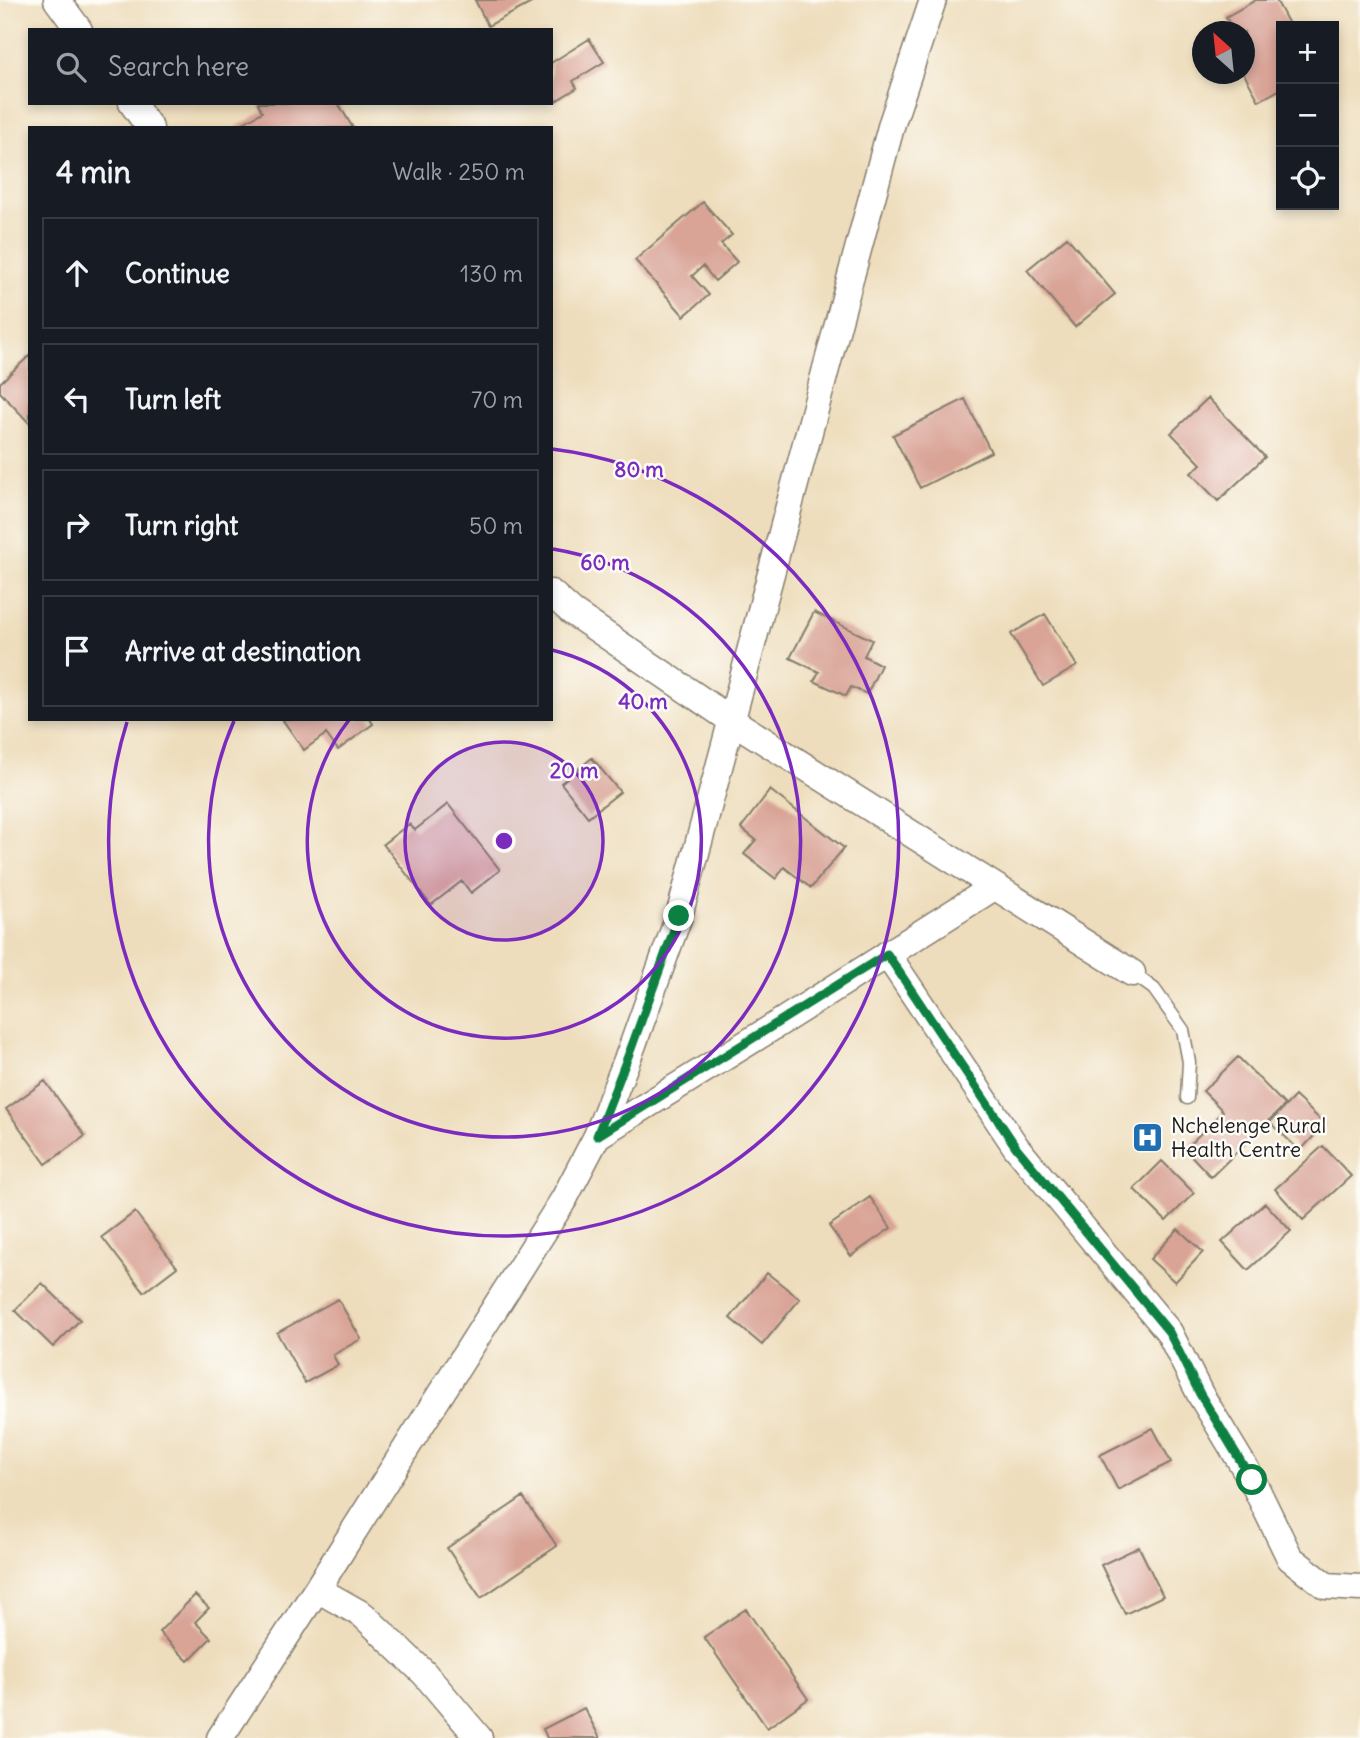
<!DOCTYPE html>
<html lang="en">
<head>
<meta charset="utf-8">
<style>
  body { margin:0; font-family:Delius,sans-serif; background:#20242c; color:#f1f3f6 }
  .controls { position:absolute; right:21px; top:21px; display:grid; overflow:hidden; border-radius:0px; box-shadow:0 4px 10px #0003 }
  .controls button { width:63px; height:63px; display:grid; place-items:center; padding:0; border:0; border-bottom:2px solid #363941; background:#171b24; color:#f1f3f6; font:35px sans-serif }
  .compass { position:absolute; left:1192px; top:21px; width:63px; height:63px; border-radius:50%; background:#171b24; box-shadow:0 4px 10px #0003; rotate:333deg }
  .stop { position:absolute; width:21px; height:21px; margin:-16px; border:5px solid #0b8043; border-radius:50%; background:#fff }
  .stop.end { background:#0b8043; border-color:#fff; box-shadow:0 2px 7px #0008 }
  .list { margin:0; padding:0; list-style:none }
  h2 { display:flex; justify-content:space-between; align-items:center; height:91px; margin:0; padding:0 28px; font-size:30px }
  h2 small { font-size:23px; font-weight:400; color:#9ea1a6 }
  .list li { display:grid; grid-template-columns:46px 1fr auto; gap:21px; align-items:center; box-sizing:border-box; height:112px; margin:0 14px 14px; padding:0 14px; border:2px solid #363941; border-radius:0px }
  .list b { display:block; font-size:26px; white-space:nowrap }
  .list em { font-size:23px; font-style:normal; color:#9ea1a6 }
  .icon { flex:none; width:38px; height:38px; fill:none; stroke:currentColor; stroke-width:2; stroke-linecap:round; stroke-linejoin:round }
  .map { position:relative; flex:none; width:1360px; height:1738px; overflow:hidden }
  .search { position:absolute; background:#171b24; box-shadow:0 4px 10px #0003; left:28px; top:28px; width:525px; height:77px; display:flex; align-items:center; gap:18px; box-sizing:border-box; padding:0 24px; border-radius:0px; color:#9ea1a6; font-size:26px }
  .panel { position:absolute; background:#171b24; box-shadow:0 4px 10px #0003; left:28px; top:126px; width:525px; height:595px; border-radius:0px }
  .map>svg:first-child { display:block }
  .building { fill:#d9a396 }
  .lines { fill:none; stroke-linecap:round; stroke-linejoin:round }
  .service-casing { stroke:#857c6c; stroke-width:15 }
  .minor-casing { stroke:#857c6c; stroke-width:29 }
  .service { stroke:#fff; stroke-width:12 }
  .minor { stroke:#fff; stroke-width:26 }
  .route { stroke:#0b8043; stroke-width:9 }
  .ring { fill:none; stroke:#7b2cbf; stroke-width:3.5 }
  .labels { text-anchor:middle; stroke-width:5; stroke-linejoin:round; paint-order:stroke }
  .poi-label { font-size:21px; fill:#1c1c1c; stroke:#fdfcf7; text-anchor:start }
  .centre { fill:#7b2cbf; stroke:#fdfcf7; stroke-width:3.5 }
  .ring-label { font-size:21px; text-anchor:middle; font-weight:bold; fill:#7b2cbf; stroke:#fdfcf7; stroke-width:5; stroke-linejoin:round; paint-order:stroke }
</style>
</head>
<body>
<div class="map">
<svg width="1360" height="1738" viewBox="0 0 1360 1738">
  <rect width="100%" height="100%" fill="#fdfcf7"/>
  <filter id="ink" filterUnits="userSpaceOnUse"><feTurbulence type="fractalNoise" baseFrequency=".0143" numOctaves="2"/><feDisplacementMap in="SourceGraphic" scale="14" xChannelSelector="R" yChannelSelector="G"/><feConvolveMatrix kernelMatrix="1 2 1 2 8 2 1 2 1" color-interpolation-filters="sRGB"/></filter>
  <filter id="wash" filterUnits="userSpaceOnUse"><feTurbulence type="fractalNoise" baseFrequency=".00686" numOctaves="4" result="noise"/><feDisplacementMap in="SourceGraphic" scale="28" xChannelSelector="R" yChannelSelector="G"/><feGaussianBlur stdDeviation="1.57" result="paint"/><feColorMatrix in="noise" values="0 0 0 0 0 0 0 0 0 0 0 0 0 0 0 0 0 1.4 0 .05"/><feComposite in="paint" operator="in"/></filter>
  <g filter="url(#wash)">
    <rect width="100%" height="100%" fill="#eeddbc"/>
    <g id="blocks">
      <path class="building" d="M 475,0 L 537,0 L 488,26 Z
        M 1256,0 L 1276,0 L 1290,26 L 1281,26 L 1281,89 L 1259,101 L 1244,74 L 1244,62 L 1249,60 L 1244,51 L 1244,32 L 1234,32 L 1226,17 Z
        M 589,39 L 604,62 L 573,81 L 577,88 L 554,102 L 551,97 L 551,63 Z
        M 258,103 L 338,103 L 353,128 L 235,128 L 262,112 Z
        M 703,202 L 732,235 L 721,244 L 737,262 L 715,281 L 703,266 L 692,276 L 709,295 L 684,316 L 635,260 Z
        M 1067,237 L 1115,294 L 1075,327 L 1027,270 Z
        M 30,355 L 30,424 L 0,392 L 0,383 Z
        M 1208,398 L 1265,457 L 1218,501 L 1191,473 L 1201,464 L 1171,433 Z
        M 965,399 L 991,452 L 920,488 L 893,435 Z
        M 814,612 L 872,640 L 864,656 L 881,665 L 867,694 L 851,687 L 846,696 L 814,681 L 819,672 L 790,658 Z
        M 1045,614 L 1077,666 L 1043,686 L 1011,634 Z
        M 282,719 L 370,719 L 373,724 L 338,750 L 326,734 L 304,750 Z
        M 592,758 L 620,792 L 588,817 L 561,783 Z
        M 770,790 L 844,848 L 811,888 L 784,867 L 776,879 L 744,854 L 756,840 L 741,828 Z
        M 448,804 L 500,870 L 471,893 L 462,881 L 431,905 L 383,844 L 409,824 L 415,830 Z
        M 1238,1057 L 1285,1105 L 1211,1177 L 1185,1149 L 1223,1111 L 1203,1091 Z
        M 45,1081 L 85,1136 L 46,1164 L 6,1109 Z
        M 1295,1096 L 1325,1124 L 1300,1151 L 1270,1122 Z
        M 1323,1146 L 1351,1176 L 1303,1220 L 1275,1189 Z
        M 1162,1161 L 1194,1193 L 1166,1221 L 1134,1189 Z
        M 870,1197 L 891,1228 L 851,1256 L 829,1226 Z
        M 1265,1203 L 1291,1231 L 1248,1270 L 1222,1242 Z
        M 135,1212 L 177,1267 L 144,1292 L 102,1237 Z
        M 1178,1229 L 1203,1252 L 1175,1282 L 1150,1259 Z
        M 767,1273 L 800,1299 L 762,1345 L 730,1318 Z
        M 42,1283 L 80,1320 L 53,1347 L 15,1310 Z
        M 338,1299 L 361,1339 L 333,1355 L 338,1365 L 305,1383 L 277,1333 Z
        M 1153,1428 L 1171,1462 L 1118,1490 L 1100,1455 Z
        M 523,1497 L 557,1546 L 481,1598 L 447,1548 Z
        M 1139,1547 L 1163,1596 L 1125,1614 L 1101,1565 Z
        M 195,1595 L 209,1608 L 195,1622 L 211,1638 L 188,1661 L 159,1632 Z
        M 746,1609 L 808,1699 L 767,1728 L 704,1637 Z
        M 584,1708 L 600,1738 L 547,1738 L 543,1729 Z"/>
    </g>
  </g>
  <g filter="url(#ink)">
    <use href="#blocks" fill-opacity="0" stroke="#857c6c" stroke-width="2"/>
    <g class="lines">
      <defs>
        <path id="service" d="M 1132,973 L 1154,989 L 1183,1030 L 1189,1062 L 1187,1098"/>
        <path id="minor" d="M 57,0 L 79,30
          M 132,103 L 150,128
          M 551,593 L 572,612 L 731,720 L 1132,973
          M 887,954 L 1016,1147 L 1169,1332 L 1200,1394 L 1252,1480 L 1290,1558 L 1326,1586 L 1360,1588
          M 597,1136 L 765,1032 L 994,887
          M 317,1589 L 363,1615 L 424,1673 L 479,1738
          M 220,1738 L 317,1589 L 564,1199 L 597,1136 L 632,1047 L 679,916 L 892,123 L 933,0"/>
      </defs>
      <use href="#service" class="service-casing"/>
      <use href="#minor" class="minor-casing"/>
      <use href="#service" class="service"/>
      <use href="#minor" class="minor"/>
    </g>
  </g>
  <g class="lines" filter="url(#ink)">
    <path class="route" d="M 679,916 L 632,1046 L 597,1136 L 887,954 L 1016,1147 L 1169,1332 L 1200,1394 L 1252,1480"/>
  </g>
  <circle cx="504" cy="841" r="99" fill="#7b2cbf" fill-opacity=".12"/>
  <g class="ring">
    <circle cx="504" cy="841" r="99"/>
    <path d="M552 650A197 197 0 1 1 349 720"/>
    <path d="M553 549A296 296 0 1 1 234 721"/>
    <path d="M552 449A395 395 0 1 1 127 722"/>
  </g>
  <defs>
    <symbol id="hospital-square" viewBox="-11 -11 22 22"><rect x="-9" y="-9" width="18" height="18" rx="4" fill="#1f6fb2" stroke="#fdfcf7"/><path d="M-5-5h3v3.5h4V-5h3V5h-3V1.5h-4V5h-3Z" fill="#fff"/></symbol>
  </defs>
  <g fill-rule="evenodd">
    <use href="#hospital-square" x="1130" y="1120" width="35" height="35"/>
  </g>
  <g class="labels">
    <g class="poi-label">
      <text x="1171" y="1133">Nchelenge Rural<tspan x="1171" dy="24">Health Centre</tspan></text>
    </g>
  </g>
  <circle cx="504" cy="841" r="10" class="centre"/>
  <g class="ring-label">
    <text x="639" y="477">80 m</text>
    <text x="605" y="570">60 m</text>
    <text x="643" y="709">40 m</text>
    <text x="574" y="778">20 m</text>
  </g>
</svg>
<div class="controls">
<button>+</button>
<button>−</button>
<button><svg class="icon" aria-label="locate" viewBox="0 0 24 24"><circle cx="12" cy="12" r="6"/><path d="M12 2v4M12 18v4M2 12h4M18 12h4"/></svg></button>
</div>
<svg class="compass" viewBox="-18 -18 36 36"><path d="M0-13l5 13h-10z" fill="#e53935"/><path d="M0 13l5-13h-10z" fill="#9ea1a6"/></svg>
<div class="stop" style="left:1252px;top:1480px"></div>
<div class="stop end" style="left:679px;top:916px"></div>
<div class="search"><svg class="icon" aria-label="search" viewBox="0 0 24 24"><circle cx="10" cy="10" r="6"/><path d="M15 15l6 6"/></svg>Search here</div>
<section class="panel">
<h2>4 min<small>Walk · 250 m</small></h2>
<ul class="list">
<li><svg class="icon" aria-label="ahead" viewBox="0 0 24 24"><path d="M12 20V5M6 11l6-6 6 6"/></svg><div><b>Continue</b></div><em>130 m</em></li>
<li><svg class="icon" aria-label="left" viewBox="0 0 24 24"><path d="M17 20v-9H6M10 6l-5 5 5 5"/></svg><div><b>Turn left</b></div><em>70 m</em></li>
<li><svg class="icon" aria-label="right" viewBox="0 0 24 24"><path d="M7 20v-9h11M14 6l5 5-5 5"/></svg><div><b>Turn right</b></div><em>50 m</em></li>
<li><svg class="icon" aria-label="arrive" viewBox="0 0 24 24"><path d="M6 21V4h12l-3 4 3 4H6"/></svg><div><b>Arrive at destination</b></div></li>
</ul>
</section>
</div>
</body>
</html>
